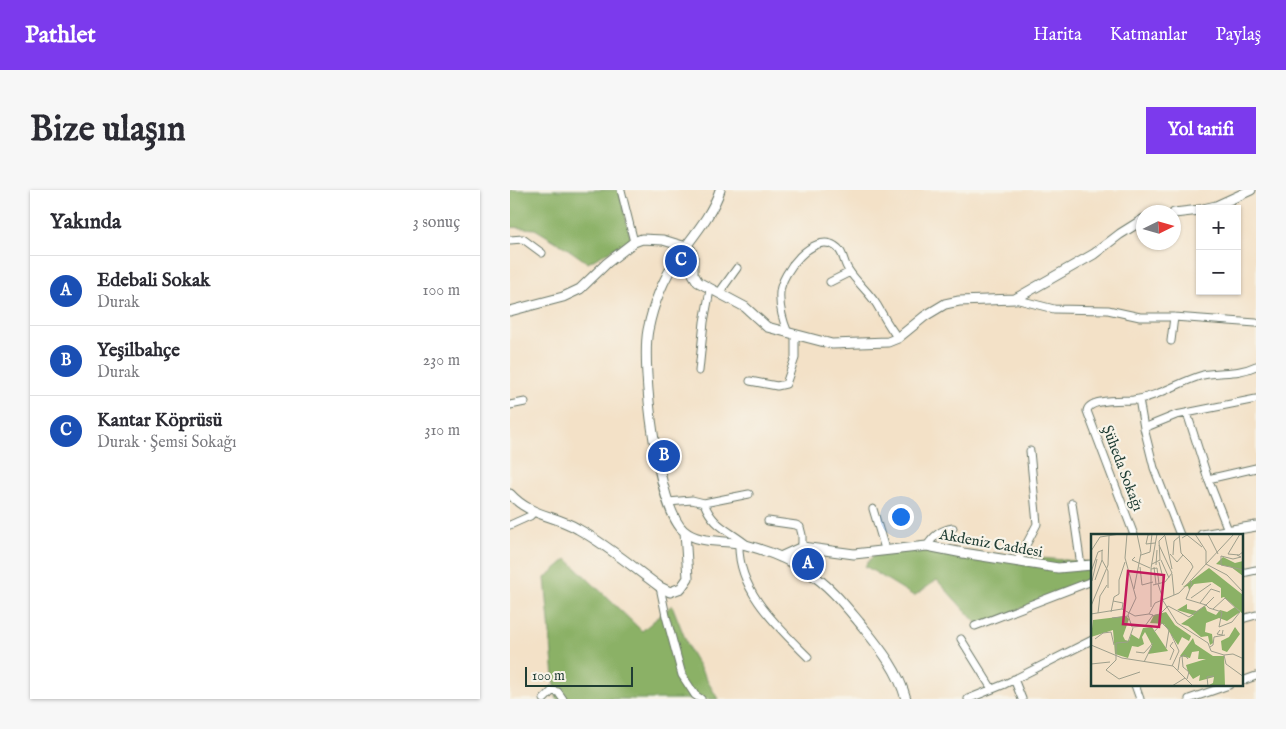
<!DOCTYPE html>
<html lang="tr">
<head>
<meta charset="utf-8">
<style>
  body { margin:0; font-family:"IM FELL English",serif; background:#f7f7f7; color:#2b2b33 }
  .controls { position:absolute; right:15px; top:15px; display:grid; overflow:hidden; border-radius:0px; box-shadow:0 1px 4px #0004 }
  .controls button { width:45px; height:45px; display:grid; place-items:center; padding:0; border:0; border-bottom:1px solid #e1e1e2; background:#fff; color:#2b2b33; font:25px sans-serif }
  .compass { position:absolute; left:626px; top:15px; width:45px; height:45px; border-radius:50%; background:#fff; box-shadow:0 1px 4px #0004; rotate:85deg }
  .scale { position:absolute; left:15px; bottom:12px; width:108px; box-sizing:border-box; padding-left:5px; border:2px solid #1f3d34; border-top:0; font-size:14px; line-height:18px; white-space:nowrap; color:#1f3d34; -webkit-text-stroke:4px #f7f3e8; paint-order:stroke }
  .you { position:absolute; left:390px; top:326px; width:18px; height:18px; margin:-12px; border:4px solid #fff; border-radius:50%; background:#1a73e8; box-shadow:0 0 0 8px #1a73e833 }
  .badge { display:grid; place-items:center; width:32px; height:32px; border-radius:50%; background:#7c3aed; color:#fff; font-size:16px; font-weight:700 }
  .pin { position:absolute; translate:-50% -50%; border:2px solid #fff; box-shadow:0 1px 5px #0006 }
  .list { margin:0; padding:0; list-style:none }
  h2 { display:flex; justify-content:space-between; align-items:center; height:65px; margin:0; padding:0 20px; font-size:21px }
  h2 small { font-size:16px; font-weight:400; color:#7c7c81 }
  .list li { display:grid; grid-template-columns:32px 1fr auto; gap:15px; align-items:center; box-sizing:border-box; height:70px; padding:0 20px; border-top:1px solid #e1e1e2 }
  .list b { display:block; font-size:19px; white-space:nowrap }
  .list p { margin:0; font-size:16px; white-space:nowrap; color:#7c7c81 }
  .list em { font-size:16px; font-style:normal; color:#7c7c81 }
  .map { position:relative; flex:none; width:746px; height:509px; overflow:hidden; border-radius:0px }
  header { display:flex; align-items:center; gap:30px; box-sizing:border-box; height:70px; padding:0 25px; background:#7c3aed; color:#fff }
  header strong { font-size:24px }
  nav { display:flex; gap:28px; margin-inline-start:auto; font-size:18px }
  .intro { display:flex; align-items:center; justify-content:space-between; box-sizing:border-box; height:120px; padding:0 30px }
  h1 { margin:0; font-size:35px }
  .button { padding:12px 22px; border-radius:0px; background:#7c3aed; color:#fff; font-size:18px; font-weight:700 }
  main { display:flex; gap:30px; padding:0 30px }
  aside { flex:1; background:#fff; border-radius:0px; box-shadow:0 1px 4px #0004 }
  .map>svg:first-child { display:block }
  .forest { fill:#8bb166; stroke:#55774d }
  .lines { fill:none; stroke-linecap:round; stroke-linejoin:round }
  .minor-casing { stroke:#697667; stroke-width:9 }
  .tertiary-casing { stroke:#697667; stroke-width:11 }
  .minor { stroke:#fff; stroke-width:7 }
  .tertiary { stroke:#fff; stroke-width:9 }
  .labels { text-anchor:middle; stroke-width:4.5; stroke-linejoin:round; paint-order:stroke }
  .street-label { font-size:15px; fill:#1f3d34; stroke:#f7f3e8 }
  .inset-road { fill:none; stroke:#9e9f8c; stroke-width:1 }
  .view { fill:#c2185b; fill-opacity:0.15; stroke:#c2185b; stroke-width:2.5 }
  .inset-edge { fill:none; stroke:#1f3d34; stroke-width:2.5 }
</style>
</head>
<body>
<header>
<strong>Pathlet</strong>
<nav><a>Harita</a><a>Katmanlar</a><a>Paylaş</a></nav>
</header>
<div class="intro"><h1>Bize ulaşın</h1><a class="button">Yol tarifi</a></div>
<main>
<aside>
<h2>Yakında<small>3 sonuç</small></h2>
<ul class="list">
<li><span class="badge" style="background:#1a4fb4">A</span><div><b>Edebali Sokak</b><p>Durak</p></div><em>100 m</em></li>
<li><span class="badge" style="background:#1a4fb4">B</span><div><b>Yeşilbahçe</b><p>Durak</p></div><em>230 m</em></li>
<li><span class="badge" style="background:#1a4fb4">C</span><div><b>Kantar Köprüsü</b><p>Durak · Şemsi Sokağı</p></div><em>310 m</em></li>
</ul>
</aside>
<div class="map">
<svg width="746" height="509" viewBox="0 0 746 509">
  <rect width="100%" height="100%" fill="#f7f3e8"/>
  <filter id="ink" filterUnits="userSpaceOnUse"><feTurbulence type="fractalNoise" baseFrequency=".02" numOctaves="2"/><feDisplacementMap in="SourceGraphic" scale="10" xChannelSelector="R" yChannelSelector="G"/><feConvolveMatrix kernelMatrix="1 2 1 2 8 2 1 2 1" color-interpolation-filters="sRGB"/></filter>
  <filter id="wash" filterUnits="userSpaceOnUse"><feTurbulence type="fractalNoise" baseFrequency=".0096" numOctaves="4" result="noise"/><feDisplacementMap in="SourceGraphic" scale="20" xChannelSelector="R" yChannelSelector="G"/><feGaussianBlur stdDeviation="1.12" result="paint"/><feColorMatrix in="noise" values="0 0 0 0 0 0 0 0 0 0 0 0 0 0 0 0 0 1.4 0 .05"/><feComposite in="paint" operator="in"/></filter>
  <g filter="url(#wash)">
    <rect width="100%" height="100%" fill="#f3e1c7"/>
    <path class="forest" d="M 0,0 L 109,0 L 121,49 L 78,73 L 58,59 L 25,39 L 0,37 Z
      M 398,357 L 578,372 L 582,377 L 582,389 L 469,436 L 427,390 L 404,406 L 355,376 L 368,359 Z
      M 57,369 L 132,441 L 162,415 L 180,461 L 208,509 L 46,509 L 35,388 Z"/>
  </g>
  <g filter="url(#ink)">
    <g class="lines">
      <defs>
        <path id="minor" d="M 111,0 L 124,52
          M 0,50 L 13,49 L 32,63
          M 320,92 L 340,82
          M 209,103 L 227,78
          M 505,109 L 544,119 L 598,120 L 630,127 L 664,127 L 746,133
          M 278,143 C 273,131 269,115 270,102 C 272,82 303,42 325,56 C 334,61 333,72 338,79 C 346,92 359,102 367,115 C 374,127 379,137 388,148
          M 661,151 L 664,127
          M 189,181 L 194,132 L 200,100
          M 240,191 L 267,196 L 276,194 L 285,168 L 285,145
          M 629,209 L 634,238
          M 0,215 L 15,212
          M 677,223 L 698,289 L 718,340
          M 698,289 L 746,278
          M 158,312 L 182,310 L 194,313 L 239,304
          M 194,313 C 203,336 217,339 236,354
          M 562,313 L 571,376
          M 363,319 L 375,359
          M 258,331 L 286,335 L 290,337 L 292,345 L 292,357
          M 0,335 L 20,326 L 24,322
          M 624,345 L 577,221 C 579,208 612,211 623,210 C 648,207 669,192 693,185 C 712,181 727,185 746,176
          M 670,345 L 644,278 L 634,238 L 666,225 L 746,209
          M 229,353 C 227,400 267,436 298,467
          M 417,356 C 424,345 431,340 443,338
          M 507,372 L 527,334 L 520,261
          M 732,383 L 746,380
          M 150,397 L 156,426 L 172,485 L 185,505 L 191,509
          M 732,429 L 746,425
          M 465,436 L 582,391
          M 451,449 L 482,499
          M 504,489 L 512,509
          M 732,491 L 746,486
          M 625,495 L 630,509
          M 34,509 L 42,501 L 48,502 L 53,509
          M 458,509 L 495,494 L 582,450
          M 679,509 L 719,495"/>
        <path id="tertiary" d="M 210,0 C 202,25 183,46 168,67 C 154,88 143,115 138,140 C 131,175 147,319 174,341 C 190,355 217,349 236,355 C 258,361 279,369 298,382 C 319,395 334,414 349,432 C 368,456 388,479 396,509
          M 693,19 L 706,16 L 741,0
          M 664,23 L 690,20
          M 0,121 L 53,107 L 70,99 L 97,73 L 124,52 L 132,49 L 153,50 L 176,57 L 181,60 L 183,66 L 183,84 L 188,92 L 235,117 L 257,137 L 322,154 L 378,152 L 388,148 L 415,126 L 435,114 L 449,111 L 505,109 L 584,64 L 610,44 L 634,29
          M 0,304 C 21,327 45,325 68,339 C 97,355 123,377 150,397 L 160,402 L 171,398 L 178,388 L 175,342
          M 692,345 L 746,336
          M 270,367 L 292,357 L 344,364 L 417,356 L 453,363 L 548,378 L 582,375"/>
      </defs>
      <use href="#minor" class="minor-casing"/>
      <use href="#tertiary" class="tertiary-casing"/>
      <use href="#minor" class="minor"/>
      <use href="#tertiary" class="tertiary"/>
    </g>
  </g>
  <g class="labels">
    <g class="street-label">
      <text transform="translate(613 278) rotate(69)" y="5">Şüheda Sokağı</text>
      <text transform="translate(481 353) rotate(10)" y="5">Akdeniz Caddesi</text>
    </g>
  </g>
  <g transform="translate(581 344)">
    <rect width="152" height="152" fill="#f3e1c7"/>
    <path d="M 132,23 L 144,29 L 152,27 L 152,42 L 140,33 L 125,30 ZM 118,34 L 152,61 L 152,80 L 133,63 L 130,64 L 130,54 L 121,48 L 103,50 L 98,56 L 97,52 L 92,53 ZM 96,70 L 96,75 L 106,77 L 114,72 L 116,77 L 125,81 L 129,76 L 136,78 L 144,73 L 149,78 L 136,87 L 128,84 L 115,89 L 114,98 L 121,100 L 122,109 L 119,111 L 117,102 L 110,103 L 97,92 L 90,90 L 103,81 L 86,76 ZM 75,78 L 84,91 L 100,102 L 98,107 L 91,103 L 87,111 L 73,90 L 59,89 L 63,81 ZM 35,82 L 38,85 L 32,102 L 34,106 L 38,107 L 40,100 L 48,105 L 52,94 L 61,93 L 77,117 L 57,120 L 61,111 L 54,98 L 51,103 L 53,110 L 47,113 L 41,112 L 37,124 L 24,120 L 22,96 L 0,103 L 2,86 ZM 144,93 L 149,100 L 136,118 L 131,116 L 130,107 L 138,103 ZM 102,104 L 104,110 L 122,122 L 133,122 L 134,152 L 116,152 L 122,149 L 123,143 L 108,147 L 109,141 L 102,145 L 97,138 L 95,131 L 115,125 L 107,125 L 108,117 L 101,118 L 99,124 L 89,122 Z" fill="#8bb166"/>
    <path class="inset-road" d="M 36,0 L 34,24 L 45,64 L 37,81 L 41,93 L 54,92 L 62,81 L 58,80M 63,0 L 57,1 L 55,10 L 64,9M 88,0 L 90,19 L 100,29M 104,0 L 115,17 L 115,30 L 136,41 L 153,59M 117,0 L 127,20M 149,0 L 137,20 L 148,21 L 153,17M 74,2 L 81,35M 91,4 L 96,1 L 111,13M 11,16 L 11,26 L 17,37 L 17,54M 0,17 L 9,3 L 29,0M 79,20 L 86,28 L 92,21M 50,21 L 59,18 L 61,0M 82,21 L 83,7 L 89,2M 130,22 L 130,31 L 153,36M 130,22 L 142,25 L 150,23 L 146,21M 44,23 L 41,26 L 59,34M 70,26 L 78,44M 68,28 L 73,48M 61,30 L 69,26 L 68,7 L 74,1M 65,31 L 66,16M 49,33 L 51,51 L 62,48M 63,33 L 65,50M 60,35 L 66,34 L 68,50M 0,38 L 7,18 L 12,16M 81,40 L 83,61M 4,46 L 11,26M 1,47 L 6,25M 99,47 L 101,49 L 95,65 L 115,71 L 123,63M 67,50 L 72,65M 62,51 L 74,48 L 81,39 L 68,11M 91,51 L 102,33 L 100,29M 43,55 L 50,19 L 46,0M 100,64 L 120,50M 71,65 L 86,89 L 117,109 L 120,117 L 133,121 L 135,130 L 153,143M 22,67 L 32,69 L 31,75M 109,69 L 120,55 L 129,58M 0,72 L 17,31 L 18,2M 60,73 L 60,34 L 66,0M 20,78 L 23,63 L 28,60 L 28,46 L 34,28M 7,79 L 9,62 L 16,51M 0,80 L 31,75 L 44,82 L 58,80M 58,80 L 64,69 L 88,59 L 143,0M 61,82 L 69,80 L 77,72 L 98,83 L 115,71 L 118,74 L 131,78 L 128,93 L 141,88 L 149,78 L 134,64 L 122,75M 21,84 L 37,82M 42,94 L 37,108 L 25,109 L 25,126 L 15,136 L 28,145 L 49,138M 129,96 L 126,100 L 131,101 L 132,96M 63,98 L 71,89 L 78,96 L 75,114M 80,100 L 88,117 L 81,132M 4,105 L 12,99 L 20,98 L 23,111M 0,111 L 31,124 L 82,132 L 102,152M 119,113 L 122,111 L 123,103 L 134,101M 45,118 L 53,119 L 62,109M 133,121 L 142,120 L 153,125M 91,122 L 92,133 L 98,138 L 96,145M 79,126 L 83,116 L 79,112 L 82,108M 53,128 L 61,112M 0,130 L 19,128M 87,136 L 89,123 L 94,121 L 97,125M 81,152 L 94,144M 117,152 L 116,143 L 123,142"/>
    <path class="view" d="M 37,37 L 73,41 L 68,93 L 32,90 Z"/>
    <rect width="152" height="152" class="inset-edge"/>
  </g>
</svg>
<div class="controls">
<button>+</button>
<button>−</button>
</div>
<svg class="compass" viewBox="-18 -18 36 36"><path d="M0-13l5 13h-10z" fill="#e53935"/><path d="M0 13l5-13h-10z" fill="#7c7c81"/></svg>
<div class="scale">100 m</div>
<div class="you"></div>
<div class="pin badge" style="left:298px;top:374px;background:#1a4fb4">A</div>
<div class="pin badge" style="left:154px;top:266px;background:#1a4fb4">B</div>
<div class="pin badge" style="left:171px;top:71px;background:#1a4fb4">C</div>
</div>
</main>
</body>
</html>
